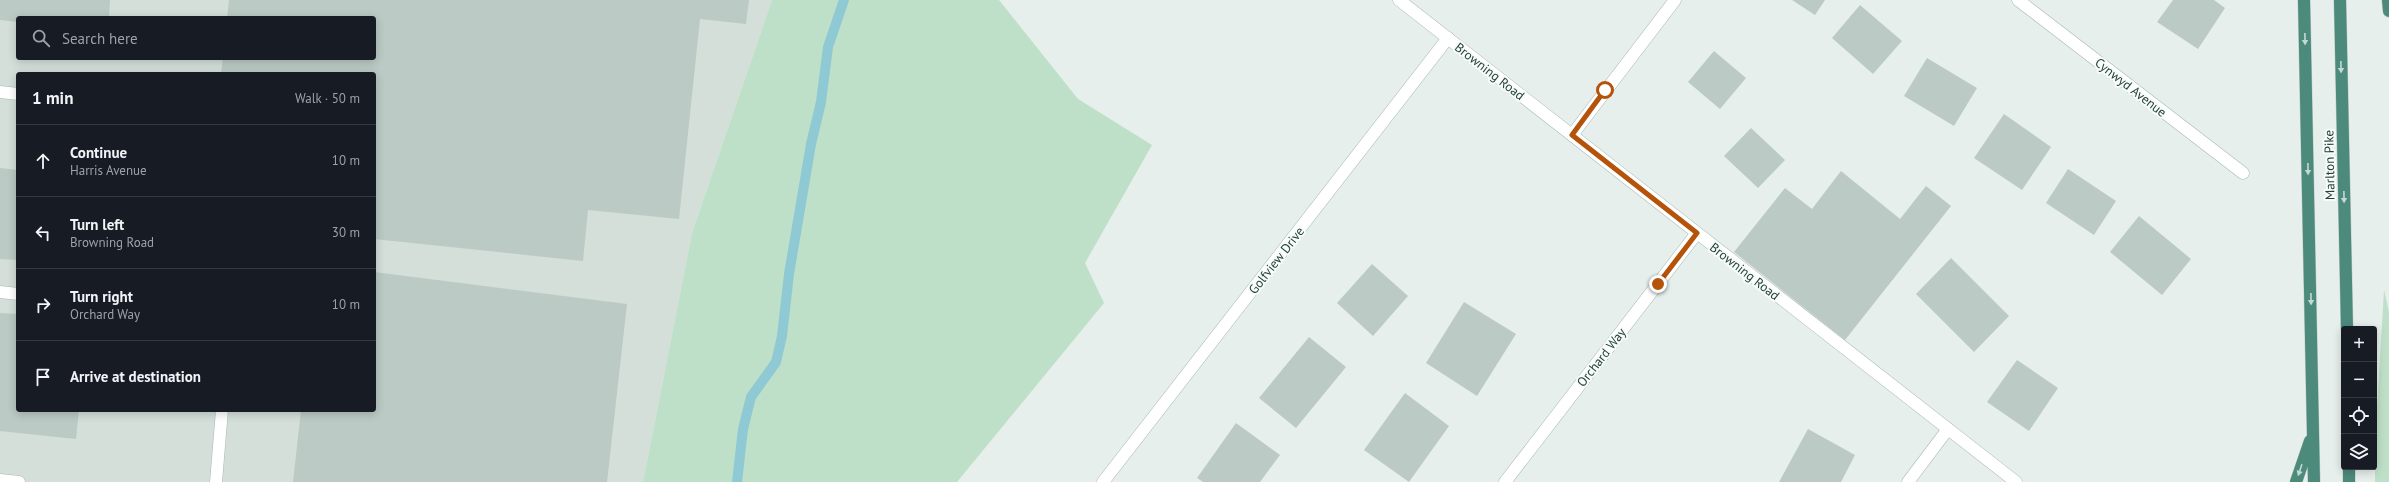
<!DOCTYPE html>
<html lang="en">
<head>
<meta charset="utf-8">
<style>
  body { margin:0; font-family:"PT Sans",sans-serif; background:#242831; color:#f1f3f6 }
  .controls { position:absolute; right:12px; bottom:12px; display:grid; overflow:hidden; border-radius:4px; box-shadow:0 2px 10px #0003 }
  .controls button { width:36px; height:36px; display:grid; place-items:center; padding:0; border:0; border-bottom:1px solid #363941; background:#171b24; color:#f1f3f6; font:20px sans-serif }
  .stop { position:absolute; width:12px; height:12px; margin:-9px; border:3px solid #b45309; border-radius:50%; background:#fff }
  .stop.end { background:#b45309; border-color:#fff; box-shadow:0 1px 4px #0008 }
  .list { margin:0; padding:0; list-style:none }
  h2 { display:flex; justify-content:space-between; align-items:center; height:52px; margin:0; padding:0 16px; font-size:17px }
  h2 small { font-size:13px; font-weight:400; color:#9ea1a6 }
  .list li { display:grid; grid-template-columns:26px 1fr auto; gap:12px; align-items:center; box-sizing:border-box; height:72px; padding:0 16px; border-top:1px solid #363941 }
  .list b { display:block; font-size:15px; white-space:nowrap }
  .list p { margin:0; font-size:13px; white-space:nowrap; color:#9ea1a6 }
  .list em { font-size:13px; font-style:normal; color:#9ea1a6 }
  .icon { flex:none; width:22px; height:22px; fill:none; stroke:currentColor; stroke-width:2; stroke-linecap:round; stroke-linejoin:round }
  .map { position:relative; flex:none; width:2389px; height:482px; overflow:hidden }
  .search { position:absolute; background:#171b24; box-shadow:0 2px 10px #0003; left:16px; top:16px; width:360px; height:44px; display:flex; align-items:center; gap:10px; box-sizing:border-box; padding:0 14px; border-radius:4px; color:#9ea1a6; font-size:15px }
  .panel { position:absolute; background:#171b24; box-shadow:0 2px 10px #0003; left:16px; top:72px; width:360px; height:340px; border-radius:4px }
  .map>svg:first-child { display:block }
  .built { fill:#d4dfda; fill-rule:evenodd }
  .green { fill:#bfe0c8 }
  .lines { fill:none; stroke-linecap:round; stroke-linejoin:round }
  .stream { stroke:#8ec9d4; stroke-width:10 }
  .building { fill:#bbcac4 }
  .service-casing { stroke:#a8b8b2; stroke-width:13 }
  .minor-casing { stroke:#a8b8b2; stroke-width:13 }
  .tertiary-casing { stroke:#a8b8b2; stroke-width:13 }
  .trunk-casing { stroke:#c2cac8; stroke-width:13 }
  .service { stroke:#fff; stroke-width:12 }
  .minor { stroke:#fff; stroke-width:12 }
  .tertiary { stroke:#fff; stroke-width:12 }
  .trunk { stroke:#4c8a7c; stroke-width:12 }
  .oneway { fill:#c4d9d4 }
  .route { stroke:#b45309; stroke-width:5 }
  .labels { text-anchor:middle; stroke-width:4; stroke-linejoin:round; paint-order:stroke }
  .street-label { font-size:13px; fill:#24423a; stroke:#f7fbf9 }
</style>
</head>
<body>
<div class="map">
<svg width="2389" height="482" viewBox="0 0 2389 482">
  <rect width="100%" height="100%" fill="#e6efeb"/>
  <path class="built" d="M 0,0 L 772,0 L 692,233 L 643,482 L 0,482 ZM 18,18 L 374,18 L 374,58 L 18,58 ZM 18,74 L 374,74 L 374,410 L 18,410 Z"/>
  <path class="green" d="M 772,0 L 999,0 L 1078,99 L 1152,145 L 1085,263 L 1104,303 L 957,482 L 643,482 L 692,233 Z
    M 2384,290 L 2389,312 L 2389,482 L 2375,482 L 2375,442 Z"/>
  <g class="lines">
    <path class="stream" d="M 737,482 L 743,429 L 751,397 L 776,362 L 782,336 L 789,274 L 811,144 L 821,102 L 828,47 L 844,0"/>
  </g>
  <path class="building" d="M 0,0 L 110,0 L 109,18 L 18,18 L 18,22 L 0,20 Z
    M 229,0 L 749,0 L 746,24 L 700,19 L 679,219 L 588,210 L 583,261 L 374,239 L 374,74 L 221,74 L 223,58 L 374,58 L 374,18 L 227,18 Z
    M 1792,0 L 1825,0 L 1815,15 Z
    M 2173,0 L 2214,0 L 2225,8 L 2198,49 L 2157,22 Z
    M 1860,5 L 1902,41 L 1873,74 L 1832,38 Z
    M 1714,51 L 1746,78 L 1720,109 L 1688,82 Z
    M 1927,58 L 1977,88 L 1954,126 L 1904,96 Z
    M 2004,114 L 2051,147 L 2022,190 L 1974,158 Z
    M 1751,128 L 1785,160 L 1758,188 L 1724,156 Z
    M 0,168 L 18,170 L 18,260 L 0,259 Z
    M 2068,169 L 2116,201 L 2094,235 L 2046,203 Z
    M 1841,171 L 1900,219 L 1926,186 L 1951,206 L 1845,340 L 1734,252 L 1785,188 L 1812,209 Z
    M 2139,216 L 2191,259 L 2162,295 L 2110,252 Z
    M 1951,258 L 2009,316 L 1974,352 L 1916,294 Z
    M 1372,264 L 1408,296 L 1373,336 L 1337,303 Z
    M 374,272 L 627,304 L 607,482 L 293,482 L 301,410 L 374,410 Z
    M 1464,302 L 1516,334 L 1477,396 L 1426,363 Z
    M 0,313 L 18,314 L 18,410 L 79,410 L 76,439 L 0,431 Z
    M 1309,337 L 1346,367 L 1296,428 L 1259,398 Z
    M 2017,360 L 2058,388 L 2029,431 L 1987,402 Z
    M 1405,393 L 1449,426 L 1409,482 L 1364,450 Z
    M 1236,423 L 1280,455 L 1260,482 L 1203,482 L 1197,478 Z
    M 1808,429 L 1855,455 L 1841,482 L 1779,482 Z"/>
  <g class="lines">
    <defs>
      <path id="service" d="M 0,92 L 18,94
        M 0,292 L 18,294
        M 0,480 L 19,482
        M 216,482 L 222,410"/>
      <path id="minor" d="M 2018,0 L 2243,173
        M 1572,135 L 1675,0
        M 1103,482 L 1448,38
        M 1505,482 L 1697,233
        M 1908,482 L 1948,429"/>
      <path id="tertiary" d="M 1399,0 L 2016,482"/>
      <path id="trunk" d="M 2304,0 L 2314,482
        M 2340,0 L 2347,329
        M 2388,0 L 2389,11
        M 2349,467 L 2349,482
        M 2296,482 L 2310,441"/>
    </defs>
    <use href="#service" class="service-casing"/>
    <use href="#minor" class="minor-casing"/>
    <use href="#tertiary" class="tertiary-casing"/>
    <use href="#trunk" class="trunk-casing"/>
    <use href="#service" class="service"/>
    <use href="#minor" class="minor"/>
    <use href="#tertiary" class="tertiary"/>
    <use href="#trunk" class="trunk"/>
  </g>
  <defs><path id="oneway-solid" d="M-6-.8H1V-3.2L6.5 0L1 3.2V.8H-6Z"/></defs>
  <g class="oneway">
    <use href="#oneway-solid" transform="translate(2305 39) rotate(89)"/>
    <use href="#oneway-solid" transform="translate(2341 67) rotate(89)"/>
    <use href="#oneway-solid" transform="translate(2308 169) rotate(89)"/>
    <use href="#oneway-solid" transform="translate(2344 197) rotate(89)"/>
    <use href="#oneway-solid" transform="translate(2311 299) rotate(89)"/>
    <use href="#oneway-solid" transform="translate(2300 470) rotate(109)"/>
  </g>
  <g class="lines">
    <path class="route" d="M 1605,90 L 1572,135 L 1697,233 L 1658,284"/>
  </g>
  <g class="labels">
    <g class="street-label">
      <text transform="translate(1490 71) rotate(38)" y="5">Browning Road</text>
      <text transform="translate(2131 87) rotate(38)" y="5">Cynwyd Avenue</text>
      <text transform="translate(2329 165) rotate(-91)" y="5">Marlton Pike</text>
      <text transform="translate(1276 260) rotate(-52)" y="5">Golfview Drive</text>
      <text transform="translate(1745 271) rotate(38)" y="5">Browning Road</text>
      <text transform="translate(1601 357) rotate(-52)" y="5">Orchard Way</text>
    </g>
  </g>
</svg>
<div class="controls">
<button>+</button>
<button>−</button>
<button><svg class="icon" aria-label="locate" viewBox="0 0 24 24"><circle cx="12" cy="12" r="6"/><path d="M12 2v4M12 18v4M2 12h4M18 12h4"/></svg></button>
<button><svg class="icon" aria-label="layers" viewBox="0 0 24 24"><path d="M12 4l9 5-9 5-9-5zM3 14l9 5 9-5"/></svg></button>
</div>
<div class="stop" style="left:1605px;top:90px"></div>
<div class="stop end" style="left:1658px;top:284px"></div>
<div class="search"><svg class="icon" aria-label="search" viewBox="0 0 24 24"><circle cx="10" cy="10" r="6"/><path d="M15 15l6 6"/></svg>Search here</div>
<section class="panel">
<h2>1 min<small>Walk · 50 m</small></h2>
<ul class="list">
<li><svg class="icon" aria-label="ahead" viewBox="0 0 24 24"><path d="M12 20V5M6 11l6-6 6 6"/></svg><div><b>Continue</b><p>Harris Avenue</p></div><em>10 m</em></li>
<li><svg class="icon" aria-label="left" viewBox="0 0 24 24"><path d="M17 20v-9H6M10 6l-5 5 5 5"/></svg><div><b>Turn left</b><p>Browning Road</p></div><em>30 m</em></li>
<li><svg class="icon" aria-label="right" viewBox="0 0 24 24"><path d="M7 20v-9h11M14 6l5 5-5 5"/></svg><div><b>Turn right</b><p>Orchard Way</p></div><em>10 m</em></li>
<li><svg class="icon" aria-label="arrive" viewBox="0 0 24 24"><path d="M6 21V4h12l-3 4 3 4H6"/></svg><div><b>Arrive at destination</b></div></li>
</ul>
</section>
</div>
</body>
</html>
